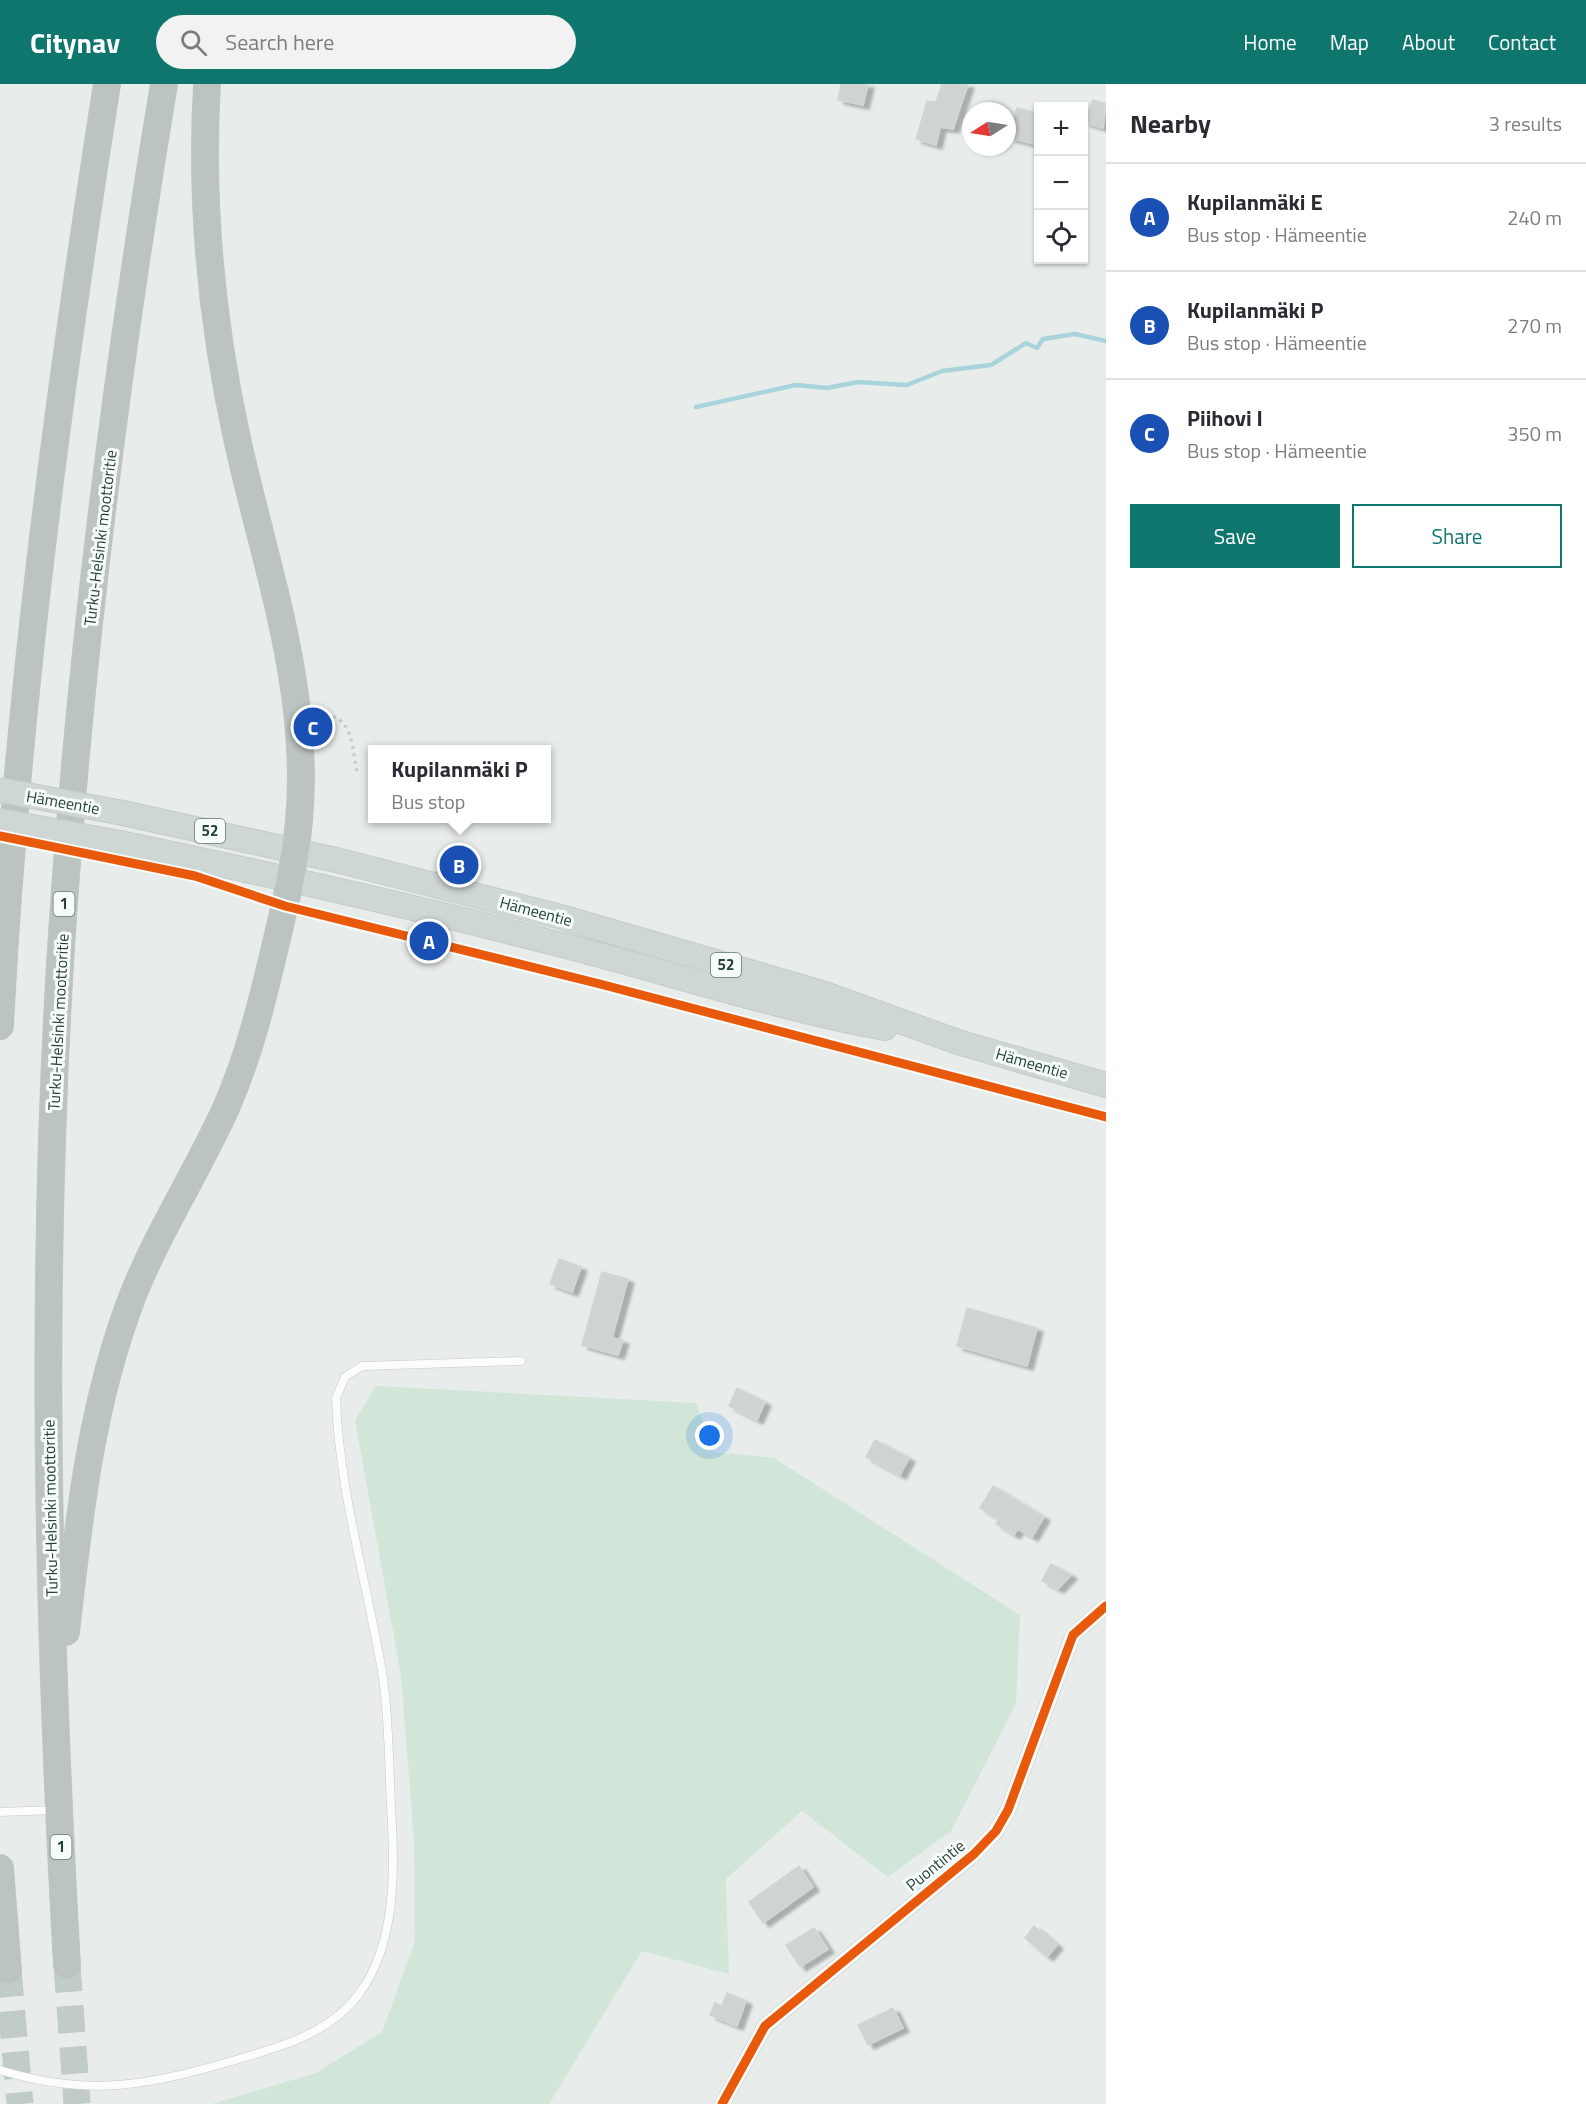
<!DOCTYPE html>
<html lang="en">
<head>
<meta charset="utf-8">
<style>
  body { margin:0; font-family:"Titillium Web",sans-serif; background:#f2f2f3; color:#2b2b33 }
  .controls { position:absolute; right:18px; top:18px; display:grid; overflow:hidden; border-radius:0px; box-shadow:0 2px 4px #0004 }
  .controls button { width:54px; height:54px; display:grid; place-items:center; padding:0; border:0; border-bottom:2px solid #e1e1e2; background:#fff; color:#2b2b33; font:30px sans-serif }
  .compass { position:absolute; left:962px; top:18px; width:54px; height:54px; border-radius:50%; background:#fff; box-shadow:0 2px 4px #0004; rotate:258deg }
  .you { position:absolute; left:710px; top:1352px; width:21px; height:21px; margin:-15px; border:4px solid #fff; border-radius:50%; background:#1a73e8; box-shadow:0 0 0 9px #1a73e833 }
  .badge { display:grid; place-items:center; width:39px; height:39px; border-radius:50%; background:#0f766e; color:#fff; font-size:20px; font-weight:700 }
  .pin { position:absolute; translate:-50% -50%; border:3px solid #fff; box-shadow:0 2px 6px #0006 }
  .popup { position:absolute; left:368px; top:661px; width:183px; height:78px; box-sizing:border-box; display:grid; place-content:center; border-radius:0px; background:#fff; filter:drop-shadow(0 2px 4px #0005); font-size:20px; white-space:nowrap; color:#7c7c81 }
  .popup b { font-size:22px; color:#2b2b33 }
  .popup::after { content:''; position:absolute; left:50%; top:100%; margin-left:-12px; border:12px solid transparent; border-top-color:#fff }
  .list { margin:0; padding:0; list-style:none }
  h2 { display:flex; justify-content:space-between; align-items:center; height:78px; margin:0; padding:0 24px; font-size:26px }
  h2 small { font-size:20px; font-weight:400; color:#7c7c81 }
  .list li { display:grid; grid-template-columns:39px 1fr auto; gap:18px; align-items:center; box-sizing:border-box; height:108px; padding:0 24px; border-top:2px solid #e1e1e2 }
  .list b { display:block; font-size:22px; white-space:nowrap }
  .list p { margin:0; font-size:20px; white-space:nowrap; color:#7c7c81 }
  .list em { font-size:20px; font-style:normal; color:#7c7c81 }
  .actions { display:flex; gap:12px; padding:18px 24px }
  .actions a { flex:1; padding:14px 0; border:2px solid #0f766e; border-radius:0px; text-align:center; font-size:21px; color:#0f766e }
  .actions .main { background:#0f766e; color:#fff }
  .icon { flex:none; width:33px; height:33px; fill:none; stroke:currentColor; stroke-width:2; stroke-linecap:round; stroke-linejoin:round }
  .map { position:relative; flex:none; width:1106px; height:2020px; overflow:hidden }
  header { display:flex; align-items:center; gap:36px; box-sizing:border-box; height:84px; padding:0 30px; background:#0f766e; color:#fff }
  header strong { font-size:28px }
  nav { display:flex; gap:33px; margin-inline-start:auto; font-size:21px }
  .search { width:420px; height:54px; background:#f2f2f3; display:flex; align-items:center; gap:15px; box-sizing:border-box; padding:0 21px; border-radius:33px; color:#7c7c81; font-size:22px }
  main { display:flex }
  aside { flex:1; background:#fff }
  .map>svg:first-child { display:block }
  .green { fill:#d1e6d8 }
  .lines { fill:none; stroke-linecap:round; stroke-linejoin:round }
  .stream { stroke:#a9d4db; stroke-width:4.5 }
  .building { fill:#cfd4d2; stroke:#d1d6d4; stroke-width:1.5; filter:url(#shadow) }
  .motorway-tunnel { stroke:#c1cbc8; stroke-width:27; stroke-dasharray:27 14; stroke-linecap:butt }
  .service-casing { stroke:#c5cac8; stroke-width:9 }
  .minor-casing { stroke:#c5cac8; stroke-width:16 }
  .primary-casing { stroke:#c3ccc9; stroke-width:26 }
  .motorway-casing { stroke:#c3ccc9; stroke-width:28 }
  .path { stroke:#c3ccca; stroke-width:3; stroke-dasharray:3 4.5; stroke-linecap:butt }
  .service { stroke:#fcfcfc; stroke-width:8 }
  .minor { stroke:#fcfcfc; stroke-width:15 }
  .primary { stroke:#cfd7d5; stroke-width:24 }
  .motorway { stroke:#bcc4c2; stroke-width:27 }
  .primary-bridge-casing { stroke:#c3ccc9; stroke-width:26; stroke-linecap:butt }
  .primary-bridge { stroke:#cfd7d5; stroke-width:24 }
  .cycleway-casing { stroke:#f7fbf9; stroke-width:13 }
  .cycleway { stroke:#e8590c; stroke-width:9 }
  .labels { text-anchor:middle; stroke-width:6; stroke-linejoin:round; paint-order:stroke }
  .shield { fill:#f7fbf9; stroke:#637a73; stroke-width:1.5 }
  .shield-label { font-size:15px; font-weight:bold; fill:#24423a }
  .street-label { font-size:16px; fill:#24423a; stroke:#f7fbf9 }
</style>
</head>
<body>
<header>
<strong>Citynav</strong>
<div class="search"><svg class="icon" aria-label="search" viewBox="0 0 24 24"><circle cx="10" cy="10" r="6"/><path d="M15 15l6 6"/></svg>Search here</div>
<nav><a>Home</a><a>Map</a><a>About</a><a>Contact</a></nav>
</header>
<main>
<div class="map">
<svg width="1106" height="2020" viewBox="0 0 1106 2020">
  <defs>
    <filter id="shadow"><feDropShadow dx="6" dy="4" stdDeviation="1.5" flood-color="#0004"/></filter>
  </defs>
  <rect width="100%" height="100%" fill="#e8edeb"/>
  <path class="green" d="M 376,1302 L 696,1319 L 714,1368 L 774,1374 L 1020,1531 L 1016,1620 L 951,1747 L 888,1793 L 802,1727 L 726,1795 L 729,1890 L 642,1867 L 549,2020 L 212,2020 L 316,1989 L 382,1948 L 415,1857 L 414,1757 L 401,1592 L 355,1336 Z"/>
  <g class="lines">
    <path class="stream" d="M 696,323 L 796,301 L 827,304 L 858,298 L 907,301 L 942,287 L 991,281 L 1026,259 L 1037,264 L 1043,255 L 1075,250 L 1106,257"/>
  </g>
  <path class="building" d="M 841,0 L 868,0 L 863,21 L 838,16 Z
    M 942,0 L 968,0 L 953,45 L 940,43 L 936,61 L 916,55 L 927,17 L 936,18 Z
    M 1093,16 L 1106,20 L 1103,44 L 1084,38 Z
    M 1017,24 L 1038,29 L 1038,61 L 1010,54 Z
    M 559,1175 L 581,1183 L 572,1208 L 550,1200 Z
    M 602,1188 L 628,1195 L 612,1254 L 623,1256 L 618,1271 L 582,1261 Z
    M 967,1224 L 1037,1244 L 1027,1282 L 957,1262 Z
    M 737,1304 L 765,1318 L 757,1336 L 729,1322 Z
    M 875,1356 L 909,1374 L 900,1391 L 866,1373 Z
    M 993,1402 L 1044,1433 L 1032,1453 L 1018,1445 L 1014,1451 L 996,1440 L 999,1435 L 980,1424 Z
    M 1051,1480 L 1071,1491 L 1058,1505 L 1042,1497 Z
    M 799,1782 L 813,1803 L 763,1839 L 749,1818 Z
    M 1034,1842 L 1057,1861 L 1047,1873 L 1025,1854 Z
    M 814,1844 L 828,1865 L 800,1883 L 786,1861 Z
    M 727,1909 L 746,1917 L 737,1942 L 710,1931 L 715,1919 L 722,1922 Z
    M 893,1924 L 903,1944 L 868,1961 L 858,1941 Z"/>
  <g class="lines">
    <path class="motorway-tunnel" d="M 67,1881 L 77,2020
      M 8,1886 L 20,2020"/>
    <defs>
      <path id="service" d="M 0,1728 L 55,1726
        M 0,1986 C 91,2014 150,2001 239,1975 C 283,1962 330,1949 359,1910 C 397,1859 395,1783 391,1723 C 389,1680 389,1636 383,1594 C 368,1501 339,1409 336,1314 L 345,1293 L 362,1282 L 521,1277"/>
      <path id="minor" d="M 722,2020 L 765,1942 L 974,1770 L 996,1747 L 1008,1726 L 1073,1551 L 1106,1522"/>
      <path id="primary" d="M 123,729 L 336,776 L 561,833 L 822,909 L 958,958 L 1106,1001
        M 120,759 C 264,789 408,821 550,858 C 662,886 771,923 885,944"/>
      <path id="motorway" d="M 0,942 C 16,626 58,312 107,0
        M 66,1548 C 79,1434 91,1319 133,1211 C 159,1146 197,1088 226,1024 C 249,972 262,918 275,863 C 285,821 295,780 299,737 C 311,607 266,484 238,359 C 212,242 200,120 207,0
        M 0,1784 L 8,1886
        M 67,1881 C 47,1528 39,1173 64,819 C 83,545 119,271 164,0"/>
    </defs>
    <use href="#service" class="service-casing"/>
    <use href="#minor" class="minor-casing"/>
    <use href="#primary" class="primary-casing"/>
    <use href="#motorway" class="motorway-casing"/>
    <path class="path" d="M 318,630 C 354,630 351,660 357,688"/>
    <use href="#service" class="service"/>
    <use href="#minor" class="minor"/>
    <use href="#primary" class="primary"/>
    <use href="#motorway" class="motorway"/>
    <defs>
      <path id="primary-bridge" d="M 0,706 L 123,729
        M 0,737 L 120,759"/>
    </defs>
    <use href="#primary-bridge" class="primary-bridge-casing"/>
    <use href="#primary-bridge" class="primary-bridge"/>
    <defs>
      <path id="cycleway" d="M 0,752 L 195,792 L 285,822 L 600,900 L 1106,1033
        M 722,2020 L 765,1942 L 974,1770 L 996,1747 L 1008,1726 L 1073,1551 L 1106,1522"/>
    </defs>
    <use href="#cycleway" class="cycleway-casing"/>
    <use href="#cycleway" class="cycleway"/>
  </g>
  <g class="labels">
    <g class="shield">
      <rect x="195" y="735" width="30" height="24" rx="4.5"/>
      <rect x="53.5" y="808" width="21" height="24" rx="4.5"/>
      <rect x="711" y="869" width="30" height="24" rx="4.5"/>
      <rect x="50.5" y="1751" width="21" height="24" rx="4.5"/>
    </g>
    <g class="shield-label">
      <text x="210" y="752">52</text>
      <text x="64" y="825">1</text>
      <text x="726" y="886">52</text>
      <text x="61" y="1768">1</text>
    </g>
    <g class="street-label">
      <text transform="translate(100 454) rotate(-83)" y="6">Turku-Helsinki moottoritie</text>
      <text transform="translate(63 718) rotate(10)" y="6">Hämeentie</text>
      <text transform="translate(536 827) rotate(15)" y="6">Hämeentie</text>
      <text transform="translate(58 938) rotate(-87)" y="6">Turku-Helsinki moottoritie</text>
      <text transform="translate(1032 979) rotate(16)" y="6">Hämeentie</text>
      <text transform="translate(50 1424) rotate(-91)" y="6">Turku-Helsinki moottoritie</text>
      <text transform="translate(935 1781) rotate(-39)" y="6">Puontintie</text>
    </g>
  </g>
</svg>
<div class="controls">
<button>+</button>
<button>−</button>
<button><svg class="icon" aria-label="locate" viewBox="0 0 24 24"><circle cx="12" cy="12" r="6"/><path d="M12 2v4M12 18v4M2 12h4M18 12h4"/></svg></button>
</div>
<svg class="compass" viewBox="-18 -18 36 36"><path d="M0-13l5 13h-10z" fill="#e53935"/><path d="M0 13l5-13h-10z" fill="#7c7c81"/></svg>
<div class="you"></div>
<div class="pin badge" style="left:429px;top:857px;background:#1a4fb4">A</div>
<div class="pin badge" style="left:459px;top:781px;background:#1a4fb4">B</div>
<div class="popup"><b>Kupilanmäki P</b>Bus stop</div>
<div class="pin badge" style="left:313px;top:643px;background:#1a4fb4">C</div>
</div>
<aside>
<h2>Nearby<small>3 results</small></h2>
<ul class="list">
<li><span class="badge" style="background:#1a4fb4">A</span><div><b>Kupilanmäki E</b><p>Bus stop · Hämeentie</p></div><em>240 m</em></li>
<li><span class="badge" style="background:#1a4fb4">B</span><div><b>Kupilanmäki P</b><p>Bus stop · Hämeentie</p></div><em>270 m</em></li>
<li><span class="badge" style="background:#1a4fb4">C</span><div><b>Piihovi I</b><p>Bus stop · Hämeentie</p></div><em>350 m</em></li>
</ul>
<div class="actions"><a class="main">Save</a><a>Share</a></div>
</aside>
</main>
</body>
</html>
